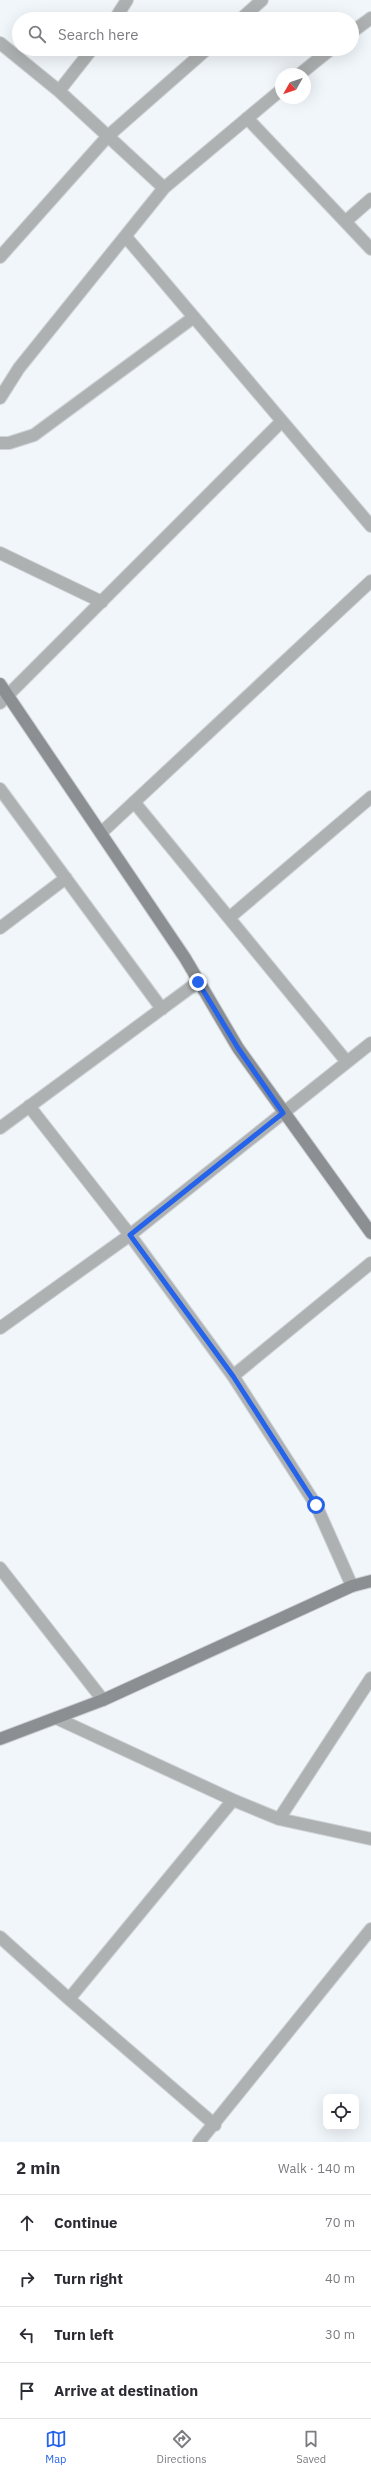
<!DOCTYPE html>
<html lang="en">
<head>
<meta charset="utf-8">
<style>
  body { margin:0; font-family:"IBM Plex Sans",sans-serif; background:#f2f2f3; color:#2b2b33 }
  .controls { position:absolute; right:12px; bottom:12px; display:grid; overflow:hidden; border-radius:8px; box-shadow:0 4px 16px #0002 }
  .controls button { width:36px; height:36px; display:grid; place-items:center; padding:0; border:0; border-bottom:1px solid #e1e1e2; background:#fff; color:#2b2b33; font:20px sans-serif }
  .compass { position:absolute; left:275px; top:68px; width:36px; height:36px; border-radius:50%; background:#fff; box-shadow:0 4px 16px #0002; rotate:230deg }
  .stop { position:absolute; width:12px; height:12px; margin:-9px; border:3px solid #2563eb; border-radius:50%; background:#fff }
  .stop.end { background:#2563eb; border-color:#fff; box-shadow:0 1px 4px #0008 }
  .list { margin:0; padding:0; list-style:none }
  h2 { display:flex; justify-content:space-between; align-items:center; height:52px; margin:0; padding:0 16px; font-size:17px }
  h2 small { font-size:13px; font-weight:400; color:#7c7c81 }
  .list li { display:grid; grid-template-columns:26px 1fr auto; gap:12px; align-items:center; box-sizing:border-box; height:56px; padding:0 16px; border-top:1px solid #e1e1e2 }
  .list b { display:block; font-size:15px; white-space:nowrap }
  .list em { font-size:13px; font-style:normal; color:#7c7c81 }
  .icon { flex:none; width:22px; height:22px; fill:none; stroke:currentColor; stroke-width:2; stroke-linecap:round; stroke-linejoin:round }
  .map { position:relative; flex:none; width:371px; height:2142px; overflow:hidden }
  .search { position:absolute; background:#fff; box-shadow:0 4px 16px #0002; left:12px; right:12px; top:12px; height:44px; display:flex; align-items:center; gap:10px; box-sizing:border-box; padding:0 14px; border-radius:22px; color:#7c7c81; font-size:15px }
  .sheet { height:276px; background:#fff }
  nav { display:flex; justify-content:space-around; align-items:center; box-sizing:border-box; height:56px; border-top:1px solid #e1e1e2; background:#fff; font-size:11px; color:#7c7c81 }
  nav a { display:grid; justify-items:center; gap:2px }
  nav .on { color:#2563eb }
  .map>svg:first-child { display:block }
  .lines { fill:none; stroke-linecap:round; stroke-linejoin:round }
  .street-casing { stroke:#cfd3d7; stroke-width:14 }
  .secondary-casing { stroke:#cfd3d7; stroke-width:14 }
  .street { stroke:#aeb1b2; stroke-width:12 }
  .secondary { stroke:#8c8f92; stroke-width:12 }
  .route { stroke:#2563eb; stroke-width:5 }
</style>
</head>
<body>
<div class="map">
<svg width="371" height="2142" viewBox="0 0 371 2142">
  <rect width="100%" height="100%" fill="#f1f6fa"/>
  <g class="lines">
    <defs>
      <path id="street" d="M 115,19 L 127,0
        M 241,19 L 262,0
        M 352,32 L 371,18
        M 0,43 L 59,91 L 164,188
        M 300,74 L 331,49
        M 59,91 L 92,49
        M 247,118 L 371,249
        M 346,221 L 371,199
        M 126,237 L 371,526
        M 0,257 L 108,136 L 207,49
        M 0,398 L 19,368 L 164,188 L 281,90
        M 0,443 L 9,443 L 34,435 L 194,317
        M 0,553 L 102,602
        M 0,703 L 282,421
        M 0,789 L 162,1009
        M 134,802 L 347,1062
        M 101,833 L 371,581
        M 229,918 L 371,797
        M 0,928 L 66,878
        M 29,1106 L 130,1235 L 233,1376 L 371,1263
        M 0,1128 L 198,982
        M 0,1328 L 130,1235 L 371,1043
        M 233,1376 L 316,1505 L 352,1586
        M 0,1568 L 103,1700
        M 56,1718 L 233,1800 L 279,1819 L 371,1839
        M 279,1819 L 371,1678
        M 0,1937 L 69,1999 L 215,2125
        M 69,1999 L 233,1800
        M 199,2142 L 371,1929"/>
      <path id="secondary" d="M 0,684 L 185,958 L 238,1048 L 371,1233
        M 0,1739 L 103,1700 L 352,1586 L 371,1581"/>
    </defs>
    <use href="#street" class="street-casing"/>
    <use href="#secondary" class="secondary-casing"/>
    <use href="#street" class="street"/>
    <use href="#secondary" class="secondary"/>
  </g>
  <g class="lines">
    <path class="route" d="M 198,982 L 238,1048 L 283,1113 L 130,1235 L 233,1376 L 316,1505"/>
  </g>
</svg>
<div class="controls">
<button><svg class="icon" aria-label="locate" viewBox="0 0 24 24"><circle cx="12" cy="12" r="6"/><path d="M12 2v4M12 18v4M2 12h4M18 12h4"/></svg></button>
</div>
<svg class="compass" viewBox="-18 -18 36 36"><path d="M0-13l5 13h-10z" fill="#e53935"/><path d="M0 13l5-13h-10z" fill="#7c7c81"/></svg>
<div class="stop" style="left:316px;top:1505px"></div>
<div class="stop end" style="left:198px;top:982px"></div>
<div class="search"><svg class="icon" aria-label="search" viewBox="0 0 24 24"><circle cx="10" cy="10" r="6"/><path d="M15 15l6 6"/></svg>Search here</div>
</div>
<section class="sheet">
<h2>2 min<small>Walk · 140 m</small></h2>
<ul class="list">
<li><svg class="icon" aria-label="ahead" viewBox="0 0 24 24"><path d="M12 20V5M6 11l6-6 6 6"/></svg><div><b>Continue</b></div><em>70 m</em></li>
<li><svg class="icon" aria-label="right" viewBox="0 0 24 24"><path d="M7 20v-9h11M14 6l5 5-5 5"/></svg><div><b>Turn right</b></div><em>40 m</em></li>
<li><svg class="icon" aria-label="left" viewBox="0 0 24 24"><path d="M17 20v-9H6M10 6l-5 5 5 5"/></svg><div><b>Turn left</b></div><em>30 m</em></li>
<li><svg class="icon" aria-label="arrive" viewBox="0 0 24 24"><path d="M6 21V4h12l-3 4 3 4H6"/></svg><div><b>Arrive at destination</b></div></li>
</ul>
</section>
<nav>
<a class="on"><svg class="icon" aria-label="map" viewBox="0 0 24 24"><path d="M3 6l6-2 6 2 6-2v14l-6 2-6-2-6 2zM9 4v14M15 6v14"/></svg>Map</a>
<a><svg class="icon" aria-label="directions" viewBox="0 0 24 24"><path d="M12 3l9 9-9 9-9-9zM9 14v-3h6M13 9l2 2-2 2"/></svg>Directions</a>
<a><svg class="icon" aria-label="saved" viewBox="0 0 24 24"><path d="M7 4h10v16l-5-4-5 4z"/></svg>Saved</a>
</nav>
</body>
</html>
